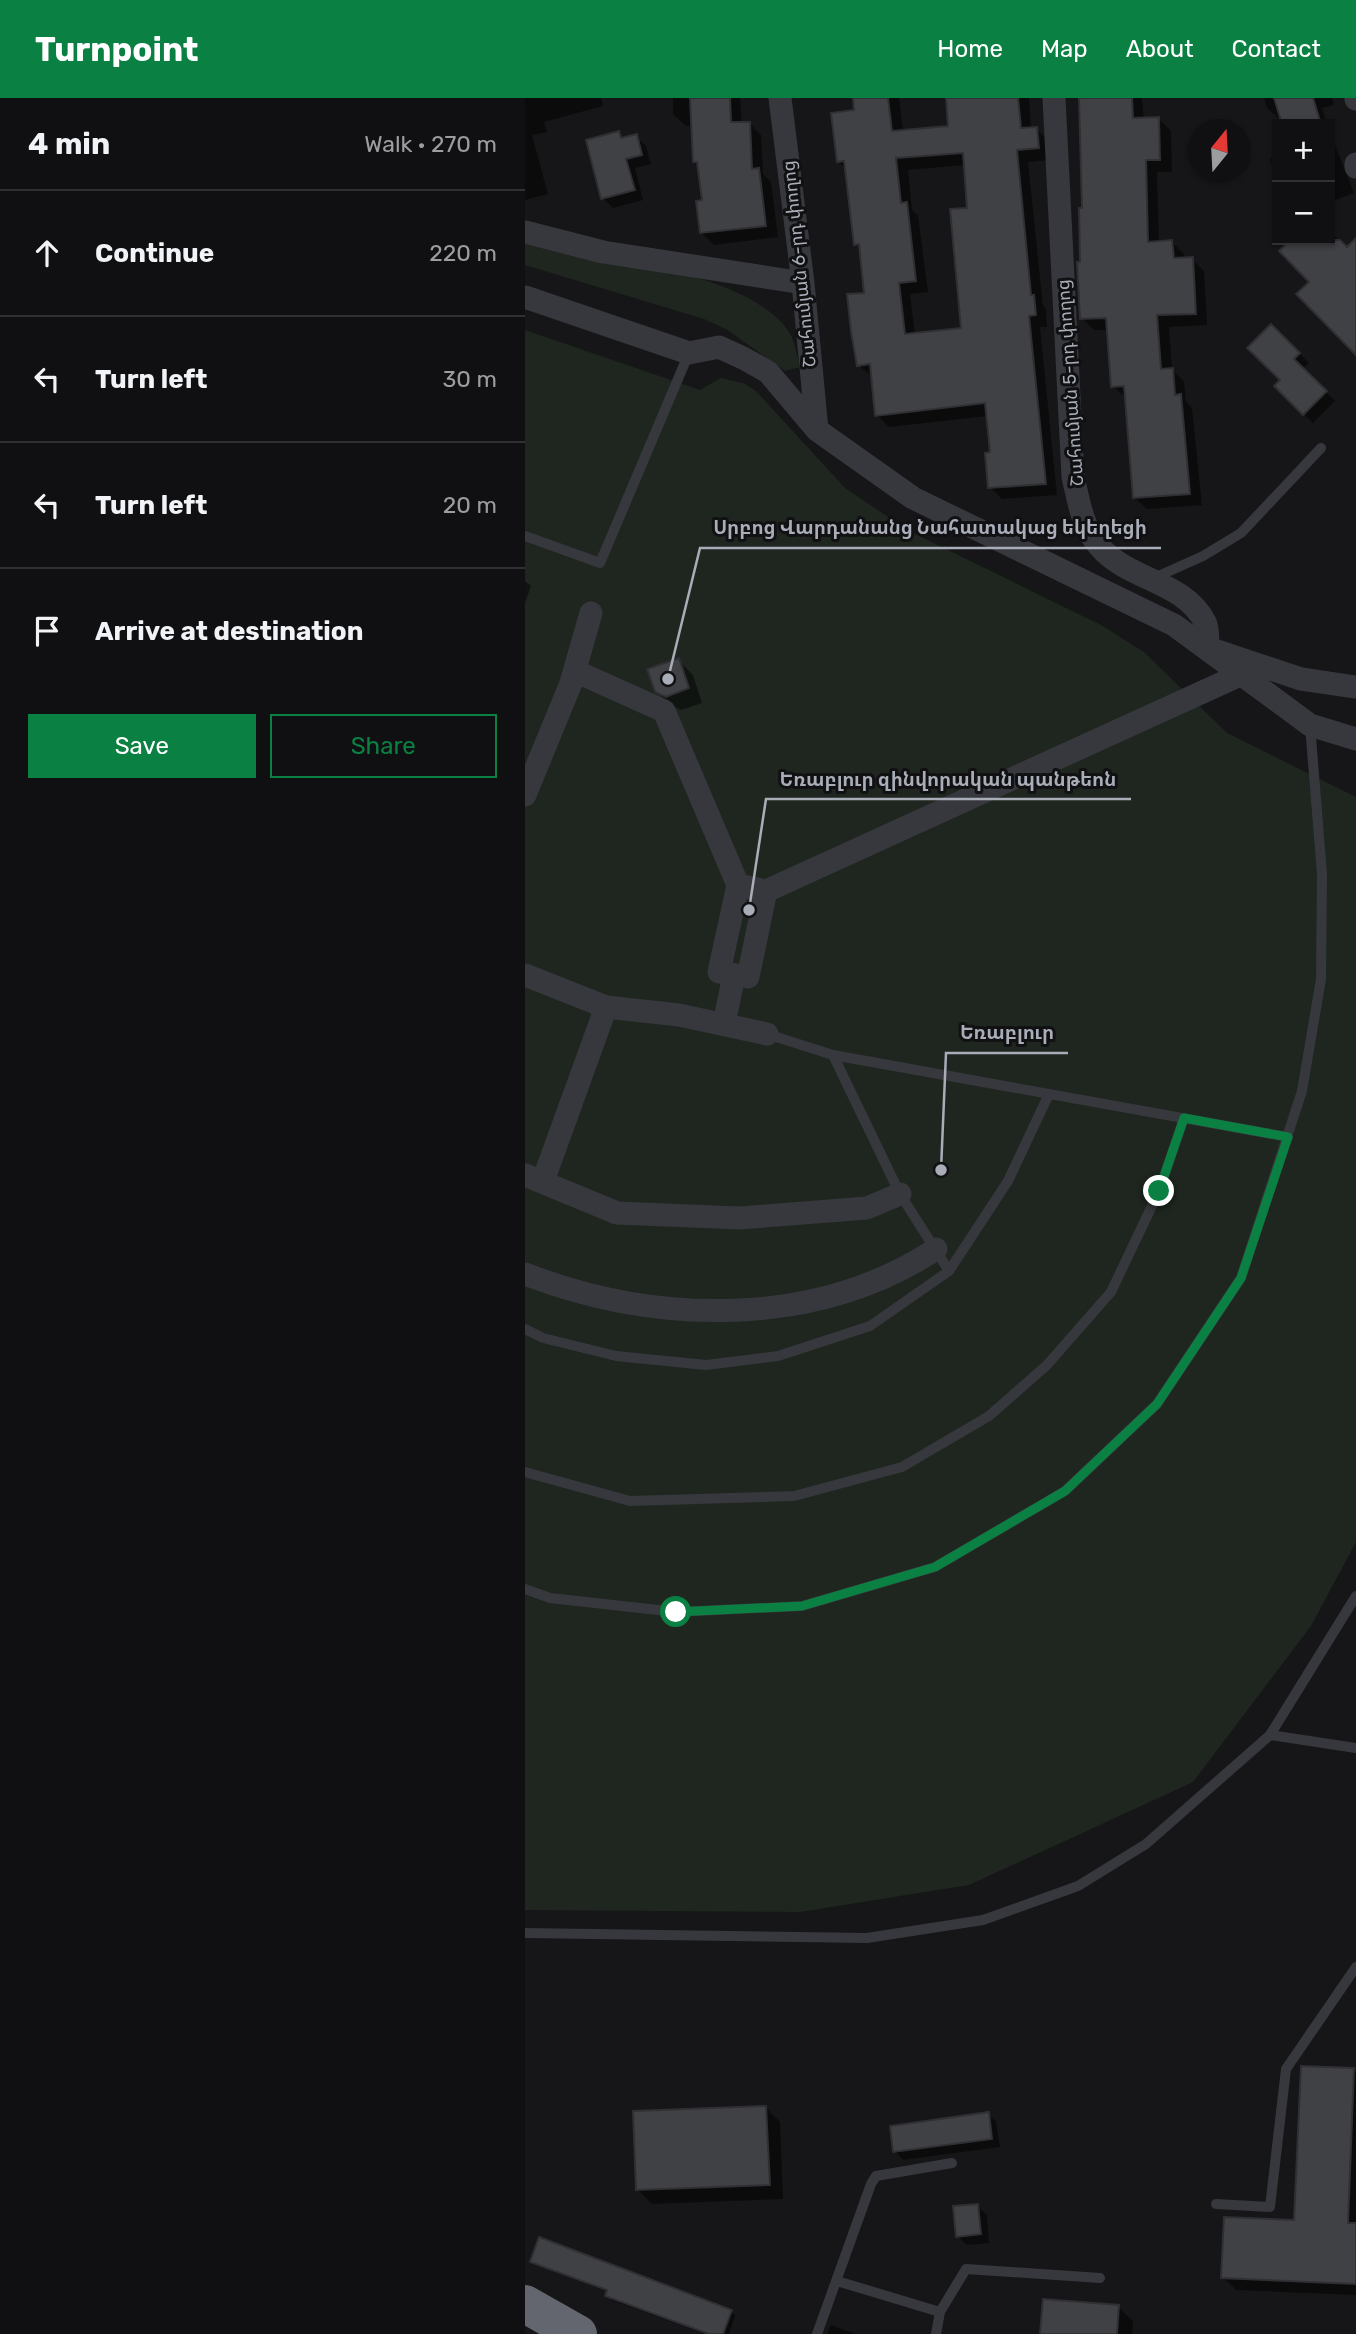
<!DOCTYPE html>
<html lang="en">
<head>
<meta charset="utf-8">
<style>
  body { margin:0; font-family:Rubik,"Noto Sans Armenian",sans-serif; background:#19191b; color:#f1f3f6 }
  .controls { position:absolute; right:21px; top:21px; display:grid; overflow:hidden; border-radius:0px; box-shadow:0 2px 5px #0004 }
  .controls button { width:63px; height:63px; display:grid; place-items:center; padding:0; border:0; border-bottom:2px solid #303032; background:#101012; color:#f1f3f6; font:35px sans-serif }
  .compass { position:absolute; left:663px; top:21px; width:63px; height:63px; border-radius:50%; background:#101012; box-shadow:0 2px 5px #0004; rotate:18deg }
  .stop { position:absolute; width:21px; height:21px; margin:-16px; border:5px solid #0b8043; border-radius:50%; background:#fff }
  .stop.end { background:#0b8043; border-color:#fff; box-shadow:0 2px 7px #0008 }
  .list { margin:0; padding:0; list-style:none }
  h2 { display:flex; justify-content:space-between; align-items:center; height:91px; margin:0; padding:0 28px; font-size:30px }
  h2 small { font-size:23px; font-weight:400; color:#9c9d9f }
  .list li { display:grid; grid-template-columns:46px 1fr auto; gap:21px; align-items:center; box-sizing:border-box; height:126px; padding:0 28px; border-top:2px solid #303032 }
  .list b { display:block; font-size:26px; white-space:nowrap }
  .list em { font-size:23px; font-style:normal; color:#9c9d9f }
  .actions { display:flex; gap:14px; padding:21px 28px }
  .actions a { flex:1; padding:16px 0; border:2px solid #0b8043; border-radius:0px; text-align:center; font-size:24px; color:#0b8043 }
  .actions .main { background:#0b8043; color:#fff }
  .icon { flex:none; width:38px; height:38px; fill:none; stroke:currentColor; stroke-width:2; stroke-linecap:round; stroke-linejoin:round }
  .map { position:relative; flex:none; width:831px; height:2236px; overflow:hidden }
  header { display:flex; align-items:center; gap:42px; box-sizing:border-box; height:98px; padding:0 35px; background:#0b8043; color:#fff }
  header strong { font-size:33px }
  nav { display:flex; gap:38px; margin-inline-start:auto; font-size:24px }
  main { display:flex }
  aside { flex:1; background:#101012 }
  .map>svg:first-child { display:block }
  .green { fill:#1e261f }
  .shadow { fill:#0007; fill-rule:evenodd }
  .building { fill:#404145; stroke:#303034; stroke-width:2; fill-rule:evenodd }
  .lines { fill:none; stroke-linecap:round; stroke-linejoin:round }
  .lane { stroke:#37383d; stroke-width:10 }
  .street { stroke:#37383d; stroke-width:23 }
  .highway { stroke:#63666e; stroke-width:38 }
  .route { stroke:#0b8043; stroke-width:9 }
  .labels { text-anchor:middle; stroke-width:6; stroke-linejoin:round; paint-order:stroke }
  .street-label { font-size:18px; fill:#a8adb8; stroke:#111113 }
  .leader { fill:none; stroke:#a8adb8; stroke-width:2.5 }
  .callout-dot { fill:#a8adb8; stroke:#111113; stroke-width:2.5 }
  .callout-label { font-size:19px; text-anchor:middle; font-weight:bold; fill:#a8adb8; stroke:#111113; stroke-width:6; stroke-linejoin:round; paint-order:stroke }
</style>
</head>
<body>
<header>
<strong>Turnpoint</strong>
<nav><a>Home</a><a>Map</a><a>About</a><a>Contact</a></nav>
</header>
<main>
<aside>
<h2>4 min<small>Walk · 270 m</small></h2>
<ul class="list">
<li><svg class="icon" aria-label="ahead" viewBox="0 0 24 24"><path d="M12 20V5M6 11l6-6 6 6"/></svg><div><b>Continue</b></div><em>220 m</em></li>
<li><svg class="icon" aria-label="left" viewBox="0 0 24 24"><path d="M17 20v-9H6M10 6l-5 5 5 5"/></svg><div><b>Turn left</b></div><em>30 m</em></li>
<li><svg class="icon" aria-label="left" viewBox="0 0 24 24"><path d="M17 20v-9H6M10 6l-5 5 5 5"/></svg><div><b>Turn left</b></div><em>20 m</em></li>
<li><svg class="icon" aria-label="arrive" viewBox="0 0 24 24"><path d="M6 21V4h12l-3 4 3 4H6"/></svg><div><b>Arrive at destination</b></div></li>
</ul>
<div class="actions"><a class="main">Save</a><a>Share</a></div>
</aside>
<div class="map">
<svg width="831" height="2236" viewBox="0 0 831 2236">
  <rect width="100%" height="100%" fill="#161618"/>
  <path class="green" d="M 0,145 C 70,159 222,172 264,234 C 270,243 272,258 275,269 L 260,273 L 201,231 L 179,221 L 0,167 Z
    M 0,232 L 175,292 L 196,280 L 218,285 L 231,293 L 320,390 L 384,433 L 576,527 L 619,554 L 702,635 L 831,699 L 831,1444 L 786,1528 L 668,1684 L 444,1787 L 275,1814 L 0,1812 Z"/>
  <path class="shadow" d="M 0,0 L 76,0 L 78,8 L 19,24 L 22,34 L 7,37 L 23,96 L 0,102 Z
    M 148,0 L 215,0 L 217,26 L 224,25 L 236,37 L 238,76 L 246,84 L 253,139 L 189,147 L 177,135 L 179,104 L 175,68 L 170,63 L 168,28 L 161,28 L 148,16 Z
    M 330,0 L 374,0 L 378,33 L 425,30 L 423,0 L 504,0 L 506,31 L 511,31 L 524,43 L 525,62 L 503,64 L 518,208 L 521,211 L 522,229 L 515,229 L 532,397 L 477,401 L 465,389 L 466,356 L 463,318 L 364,329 L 352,317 L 348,279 L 333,267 L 341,196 L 337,152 L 331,146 L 321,71 L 313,63 L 331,14 ZM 441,67 L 443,111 L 438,232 L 390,237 L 385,196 L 403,194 L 393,118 L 387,112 L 383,72 Z
    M 555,0 L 617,0 L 619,21 L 634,21 L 646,33 L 647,74 L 632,74 L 634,145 L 647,144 L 659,156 L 659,161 L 667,161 L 679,173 L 682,227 L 644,229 L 647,271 L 659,284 L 661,304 L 667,310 L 677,407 L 622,411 L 609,399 L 602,300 L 587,288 L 583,232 L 569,232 L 557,220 L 559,111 Z
    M 739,0 L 807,0 L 809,7 L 797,10 L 802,26 L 759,26 L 757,19 L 753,20 L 742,10 Z
    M 805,34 L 829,95 L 805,104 Z
    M 93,35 L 99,41 L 111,38 L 121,48 L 126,66 L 110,70 L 118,102 L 88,110 L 78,100 Z
    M 752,59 L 752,80 L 745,61 Z
    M 805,134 L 822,151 L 827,146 L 831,150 L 831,255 L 774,196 L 786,184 L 756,153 L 768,142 L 805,142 Z
    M 746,228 L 784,265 L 777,271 L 810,303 L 788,325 L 751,288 L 757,282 Z
    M 0,483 L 6,488 L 0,505 Z
    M 153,562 L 168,577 L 177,605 L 156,612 L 146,607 L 131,593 Z
    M 828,1972 L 831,1975 L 831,2197 L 711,2192 L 698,2179 L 771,2124 Z
    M 241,2010 L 255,2024 L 258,2101 L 127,2106 L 113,2092 Z
    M 463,2016 L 471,2024 L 475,2049 L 378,2062 L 370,2053 Z
    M 452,2108 L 462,2117 L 464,2145 L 442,2147 L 433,2138 Z
    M 7,2164 L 206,2213 L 210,2218 L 204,2236 L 180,2236 L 86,2202 L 83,2194 Z
    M 593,2209 L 608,2223 L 607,2236 L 517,2236 Z
    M 306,2227 L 331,2236 L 302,2236 Z"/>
  <path class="building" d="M 165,0 L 205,0 L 206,24 L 225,24 L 227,71 L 234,70 L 241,128 L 175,135 L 171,103 L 177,102 L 172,64 L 168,64 Z
    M 328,0 L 363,0 L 367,33 L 423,28 L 421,0 L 493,0 L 496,30 L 512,29 L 514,50 L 492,52 L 506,197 L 509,197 L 511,217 L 504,218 L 521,386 L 463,390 L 460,355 L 465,354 L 460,305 L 350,318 L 345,266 L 332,268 L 326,233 L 322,196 L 339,195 L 334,146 L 329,147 L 319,63 L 312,64 L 306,15 L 329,12 ZM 438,55 L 442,110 L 425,111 L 436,230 L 380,236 L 374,185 L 391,183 L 382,104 L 376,105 L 371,60 Z
    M 554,0 L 607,0 L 608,20 L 634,19 L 635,62 L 621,62 L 623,144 L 647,142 L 649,160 L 668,159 L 671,216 L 632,217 L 636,271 L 648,270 L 650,297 L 656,296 L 665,396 L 608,400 L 599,288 L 586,289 L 581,220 L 555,221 L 552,164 L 555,164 L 554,110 L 557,110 Z
    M 749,0 L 788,0 L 796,26 L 757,26 Z
    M 94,33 L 96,40 L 112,36 L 117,57 L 101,61 L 110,92 L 76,101 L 61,42 Z
    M 831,140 L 831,257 L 771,196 L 784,184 L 754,153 L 765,142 L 815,142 L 822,149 Z
    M 746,226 L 775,255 L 769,261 L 802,293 L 778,317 L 749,288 L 755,282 L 722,250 Z
    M 154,560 L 164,590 L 141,599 L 130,594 L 122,571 Z
    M 776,1968 L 829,1970 L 823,2125 L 831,2125 L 831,2186 L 696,2180 L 699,2119 L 769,2122 Z
    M 241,2008 L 245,2087 L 111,2092 L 108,2013 Z
    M 464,2014 L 467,2041 L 368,2054 L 365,2028 Z
    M 453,2106 L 456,2136 L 431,2139 L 428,2108 Z
    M 14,2139 L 207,2212 L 198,2236 L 184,2236 L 80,2198 L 82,2192 L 5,2164 Z
    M 518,2201 L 594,2207 L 592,2236 L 515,2236 Z"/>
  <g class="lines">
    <path class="lane" d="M 0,438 L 75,465 L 164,255
      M 629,480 L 678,458 L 716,435 L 796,350
      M 242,936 L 308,957 L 375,1096 L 424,1173
      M 308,957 L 763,1039
      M 0,1231 L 18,1240 L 91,1258 L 181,1267 L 253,1258 L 345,1228 L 424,1173 L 483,1083 L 524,996
      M 0,1374 L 105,1403 L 269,1398 L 377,1369 L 464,1318 L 522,1267 L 586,1194 L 634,1093 L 659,1020
      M 0,1491 L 25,1500 L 151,1514 L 277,1508 L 410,1469 L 540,1393 L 632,1306 L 716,1180 L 777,993 L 796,881 L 797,776 L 785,627
      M 745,1637 L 831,1650
      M 0,1835 L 342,1840 L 458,1822 L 553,1788 L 621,1746 L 745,1637 L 831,1498
      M 691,2106 L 745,2109 L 761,1971 L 831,1869
      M 312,2183 L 415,2214
      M 292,2236 L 346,2086 L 351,2078 L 427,2065
      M 411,2236 L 415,2214 L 441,2171 L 575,2180"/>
    <path class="street" d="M 255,0 L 278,185 L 292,332
      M 529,0 L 548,379 C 554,404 557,429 575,449 C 603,482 659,483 680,524 C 684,531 682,543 683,550 L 776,581 L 831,589
      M 831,0 L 831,1
      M 831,66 L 831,69
      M 0,134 L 78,154 L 278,185
      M 0,199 L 164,255 L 194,249 L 218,260 L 243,274 L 292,332 L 388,400 L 649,527 L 785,627 L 831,641
      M 50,573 L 139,613 L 213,787 L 241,793 L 715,577
      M 0,697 L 46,585 L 66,515
      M 213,787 L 194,874 L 223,879 L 241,793
      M 0,877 L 81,909 L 154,917 L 242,936
      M 199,926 L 209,877
      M 0,1077 L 92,1115 L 215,1120 L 342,1110 L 375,1096
      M 18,1083 L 81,909
      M 0,1176 C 132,1227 291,1230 411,1151"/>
    <path class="highway" d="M 0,2206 L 53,2236"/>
  </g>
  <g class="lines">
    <path class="route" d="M 151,1514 L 277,1508 L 410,1469 L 540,1393 L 632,1306 L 716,1180 L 763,1039 L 659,1020 L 634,1093"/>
  </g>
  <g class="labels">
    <g class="street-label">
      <text transform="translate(274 166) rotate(-96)" y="6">Շահումյան 6-րդ փողոց</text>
      <text transform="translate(545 285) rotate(-94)" y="6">Շահումյան 5-րդ փողոց</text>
    </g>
  </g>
  <path class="leader" d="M143 581L175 450H636M224 812L241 701H606M416 1072L421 955H543"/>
  <g class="callout-dot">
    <circle cx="143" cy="581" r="7"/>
    <circle cx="224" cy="812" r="7"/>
    <circle cx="416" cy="1072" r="7"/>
  </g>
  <g class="callout-label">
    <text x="405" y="436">Սրբոց Վարդանանց Նահատակաց եկեղեցի</text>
    <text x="423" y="688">Եռաբլուր զինվորական պանթեոն</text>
    <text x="482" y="941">Եռաբլուր</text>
  </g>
</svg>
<div class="controls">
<button>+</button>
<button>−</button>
</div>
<svg class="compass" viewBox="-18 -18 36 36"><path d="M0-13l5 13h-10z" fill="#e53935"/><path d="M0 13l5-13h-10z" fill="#9c9d9f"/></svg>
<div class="stop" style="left:151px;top:1514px"></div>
<div class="stop end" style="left:634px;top:1093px"></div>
</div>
</main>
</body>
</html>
